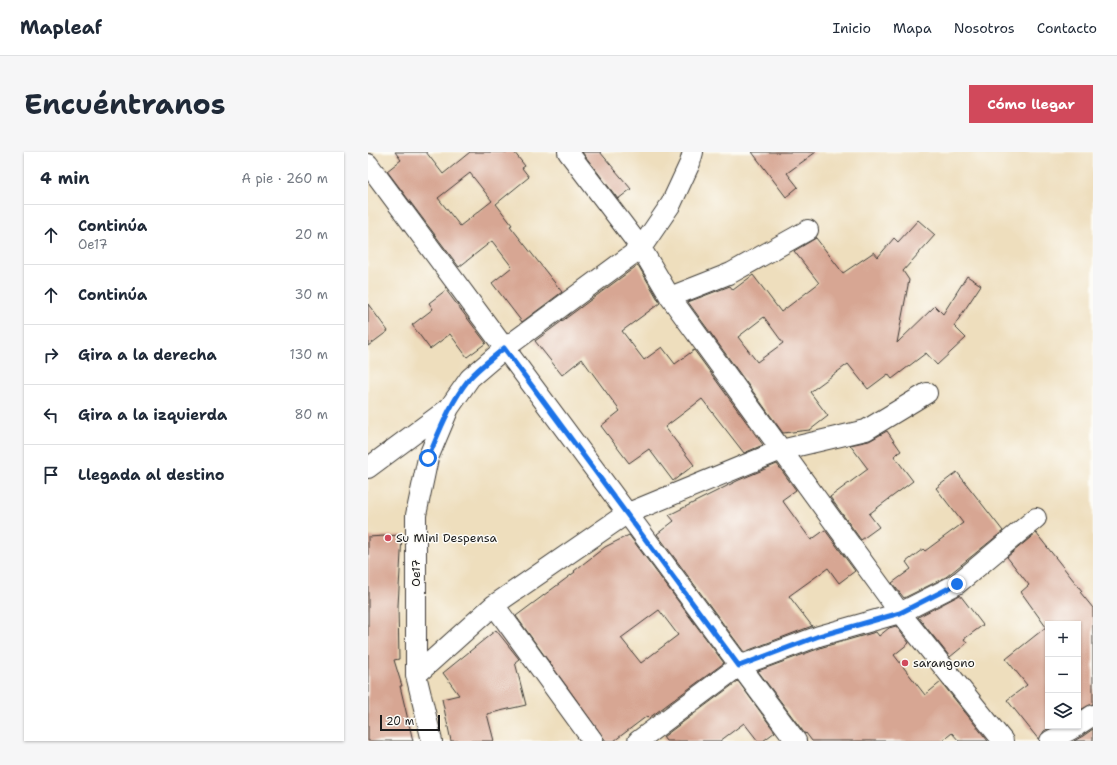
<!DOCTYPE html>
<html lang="es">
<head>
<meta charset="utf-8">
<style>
  body { margin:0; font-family:"Shantell Sans",sans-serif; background:#f6f6f7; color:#1f2937 }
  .controls { position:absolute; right:12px; bottom:12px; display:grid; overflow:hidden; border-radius:0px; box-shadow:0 1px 3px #0004 }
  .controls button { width:36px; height:36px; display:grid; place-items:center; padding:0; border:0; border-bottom:1px solid #e0e1e3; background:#fff; color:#1f2937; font:20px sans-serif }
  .scale { position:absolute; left:12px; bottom:10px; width:60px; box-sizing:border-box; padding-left:4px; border:2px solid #1c1c1c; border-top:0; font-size:11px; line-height:14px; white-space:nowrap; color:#1c1c1c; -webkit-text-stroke:3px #fdfcf7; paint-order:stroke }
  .stop { position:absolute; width:12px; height:12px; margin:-9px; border:3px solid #1a73e8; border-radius:50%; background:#fff }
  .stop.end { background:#1a73e8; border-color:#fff; box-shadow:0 1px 4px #0008 }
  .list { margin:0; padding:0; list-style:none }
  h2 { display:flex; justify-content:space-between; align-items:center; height:52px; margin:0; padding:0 16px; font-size:17px }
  h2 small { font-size:13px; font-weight:400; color:#747a83 }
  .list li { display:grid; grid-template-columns:26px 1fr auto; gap:12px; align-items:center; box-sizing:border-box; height:60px; padding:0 16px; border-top:1px solid #e0e1e3 }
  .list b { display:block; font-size:15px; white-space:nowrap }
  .list p { margin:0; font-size:13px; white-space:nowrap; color:#747a83 }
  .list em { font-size:13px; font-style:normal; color:#747a83 }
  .icon { flex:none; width:22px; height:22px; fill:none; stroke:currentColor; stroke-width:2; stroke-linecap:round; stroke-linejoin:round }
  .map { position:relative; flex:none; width:725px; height:589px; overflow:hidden; border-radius:0px }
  header { display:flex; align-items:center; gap:24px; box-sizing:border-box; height:56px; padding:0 20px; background:#fff; border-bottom:1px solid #e0e1e3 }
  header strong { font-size:19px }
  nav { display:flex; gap:22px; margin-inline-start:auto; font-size:14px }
  .intro { display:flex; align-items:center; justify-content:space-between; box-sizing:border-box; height:96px; padding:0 24px }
  h1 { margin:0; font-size:28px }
  .button { padding:10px 18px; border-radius:0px; background:#d1495b; color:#fff; font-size:14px; font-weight:700 }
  main { display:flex; gap:24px; padding:0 24px }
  aside { flex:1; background:#fff; border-radius:0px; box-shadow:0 1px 3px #0004 }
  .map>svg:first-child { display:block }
  .building { fill:#d7a693; fill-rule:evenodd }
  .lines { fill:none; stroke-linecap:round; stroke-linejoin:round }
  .minor-casing { stroke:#3c3934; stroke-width:22 }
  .minor { stroke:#fff; stroke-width:20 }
  .route { stroke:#1a73e8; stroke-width:5 }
  .poi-dot { fill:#d1495b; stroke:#fdfcf7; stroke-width:1.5 }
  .labels { text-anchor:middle; stroke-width:3; stroke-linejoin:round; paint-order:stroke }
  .poi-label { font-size:12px; fill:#1c1c1c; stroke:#fdfcf7; text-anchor:start }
  .street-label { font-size:12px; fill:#1c1c1c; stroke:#fdfcf7 }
</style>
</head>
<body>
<header>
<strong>Mapleaf</strong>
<nav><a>Inicio</a><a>Mapa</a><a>Nosotros</a><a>Contacto</a></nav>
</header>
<div class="intro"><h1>Encuéntranos</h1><a class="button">Cómo llegar</a></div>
<main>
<aside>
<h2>4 min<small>A pie · 260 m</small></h2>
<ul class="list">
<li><svg class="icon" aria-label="ahead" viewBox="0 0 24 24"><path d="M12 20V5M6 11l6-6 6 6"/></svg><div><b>Continúa</b><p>Oe17</p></div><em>20 m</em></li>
<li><svg class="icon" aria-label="ahead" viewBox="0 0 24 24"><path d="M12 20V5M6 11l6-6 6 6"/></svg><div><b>Continúa</b></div><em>30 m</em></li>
<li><svg class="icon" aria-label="right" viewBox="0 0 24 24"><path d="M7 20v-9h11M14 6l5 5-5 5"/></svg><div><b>Gira a la derecha</b></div><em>130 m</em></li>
<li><svg class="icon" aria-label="left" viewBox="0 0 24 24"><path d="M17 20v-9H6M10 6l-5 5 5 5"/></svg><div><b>Gira a la izquierda</b></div><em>80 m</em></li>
<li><svg class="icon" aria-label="arrive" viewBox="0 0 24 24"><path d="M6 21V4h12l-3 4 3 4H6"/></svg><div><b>Llegada al destino</b></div></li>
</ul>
</aside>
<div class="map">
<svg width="725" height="589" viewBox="0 0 725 589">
  <rect width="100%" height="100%" fill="#fdfcf7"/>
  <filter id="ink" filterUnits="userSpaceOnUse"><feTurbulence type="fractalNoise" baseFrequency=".025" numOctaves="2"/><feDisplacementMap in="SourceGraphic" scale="8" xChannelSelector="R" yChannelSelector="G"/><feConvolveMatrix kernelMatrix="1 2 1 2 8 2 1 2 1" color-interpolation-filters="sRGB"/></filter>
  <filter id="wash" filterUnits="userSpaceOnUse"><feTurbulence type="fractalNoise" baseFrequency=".012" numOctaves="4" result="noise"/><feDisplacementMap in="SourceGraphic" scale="16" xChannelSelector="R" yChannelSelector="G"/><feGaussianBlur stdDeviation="0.9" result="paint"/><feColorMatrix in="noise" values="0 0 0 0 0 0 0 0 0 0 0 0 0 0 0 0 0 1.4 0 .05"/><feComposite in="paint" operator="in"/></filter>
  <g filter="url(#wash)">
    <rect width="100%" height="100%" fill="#eedebd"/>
    <g id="blocks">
      <path class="building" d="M 27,0 L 58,0 L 75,22 L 102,0 L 146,0 L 157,14 L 154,16 L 161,25 L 128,52 L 144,73 L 142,74 L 194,140 L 154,170 L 124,131 L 144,115 L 124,89 L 91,115 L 19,19 L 33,8 ZM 102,21 L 124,49 L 92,74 L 70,46 Z
        M 214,0 L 232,0 L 263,37 L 250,47 Z
        M 384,0 L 448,0 L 419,21 L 430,35 L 418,45 Z
        M 550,68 L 567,83 L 535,119 L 541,128 L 529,191 L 567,154 L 575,162 L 599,124 L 613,133 L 586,174 L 598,186 L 569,213 L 558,201 L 524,227 L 520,222 L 500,237 L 480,212 L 442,240 L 460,264 L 442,278 L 415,281 L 320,150 L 362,134 L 365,138 L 385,123 L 413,160 L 451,131 L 426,99 L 448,86 L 475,121 L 506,100 L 510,105 L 526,86 L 530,90 ZM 396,165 L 415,191 L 389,210 L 370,185 Z
        M 270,113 L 292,151 L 254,179 L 276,208 L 294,195 L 307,212 L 326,198 L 395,293 L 376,301 L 334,247 L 297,275 L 326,313 L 305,329 L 281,297 L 261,311 L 233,274 L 252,259 L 214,207 L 194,223 L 167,189 Z
        M 78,138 L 118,191 L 99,205 L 82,182 L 62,197 L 44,173 L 65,157 L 61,151 Z
        M 0,152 L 20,179 L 0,194 Z
        M 519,279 L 533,299 L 526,304 L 545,329 L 501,362 L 511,375 L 493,388 L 462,345 L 500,317 L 482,293 L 501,289 Z
        M 409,312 L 428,338 L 414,348 L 443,388 L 457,378 L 487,419 L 471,431 L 460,416 L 421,444 L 444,474 L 376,500 L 289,382 L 306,369 L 301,363 L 371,328 Z
        M 589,320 L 635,379 L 578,425 L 536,446 L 524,431 L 543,417 L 538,410 L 555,397 L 557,399 L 595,371 L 568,336 Z
        M 668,381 L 714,439 L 712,440 L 725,456 L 725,552 L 710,559 L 710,472 L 680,472 L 680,574 L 685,574 L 676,579 L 671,588 L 639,548 L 659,533 L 638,507 L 678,475 L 653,440 L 661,433 L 639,405 Z
        M 34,383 L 30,454 L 31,507 L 26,508 L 34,534 L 32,534 L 45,589 L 0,589 L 0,385 Z
        M 261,383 L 356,511 L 281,566 L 279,564 L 246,589 L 238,589 L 148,464 L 207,420 L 206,419 L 237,395 ZM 291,458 L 310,483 L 273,511 L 253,486 Z
        M 592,443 L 615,473 L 596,487 L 599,491 L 582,505 L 550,465 Z
        M 528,474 L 541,491 L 526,503 L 557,543 L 573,530 L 620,589 L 591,589 L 584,581 L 574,589 L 444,589 L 438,581 L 437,582 L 390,519 L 455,495 L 508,480 L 511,484 L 521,476 Z
        M 128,478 L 151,507 L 147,510 L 158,553 L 119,562 L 126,589 L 83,589 L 74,547 L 91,543 L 75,521 Z
        M 370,529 L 407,580 L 395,589 L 390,589 L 376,571 L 352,589 L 298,589 L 295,585 Z
        M 725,577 L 725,589 L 706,589 L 715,584 Z"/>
    </g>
  </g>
  <g filter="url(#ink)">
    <use href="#blocks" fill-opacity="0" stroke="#3c3934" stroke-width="1"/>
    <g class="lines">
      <defs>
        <path id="minor" d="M 200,0 L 273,96 L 302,145 L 532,461 L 635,589
          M 0,12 L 428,589
          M 302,145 L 363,121 L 440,78
          M 0,316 L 81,256 L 102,226 L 136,197 L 273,96 L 303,52 L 322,11 L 325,0
          M 126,453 L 225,589
          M 48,523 L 126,453 L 258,362 L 413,298 L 498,278 L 559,241
          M 710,573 L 725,563
          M 64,589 L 48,523 L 48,363 L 60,306 L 81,256
          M 270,589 L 371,514 L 451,484 L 532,461 L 589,432 L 668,366
          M 682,589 L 709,574"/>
      </defs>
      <use href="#minor" class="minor-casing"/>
      <use href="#minor" class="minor"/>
    </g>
  </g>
  <g class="lines" filter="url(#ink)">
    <path class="route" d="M 60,306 C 72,278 82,251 101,227 C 111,215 125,206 136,196 L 371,514 L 451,484 L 532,461 L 589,432"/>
  </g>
  <g class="poi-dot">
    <circle cx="20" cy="386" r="4"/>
    <circle cx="537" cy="511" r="4"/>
  </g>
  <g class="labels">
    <g class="poi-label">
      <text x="28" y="390">Su Mini Despensa</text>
      <text x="545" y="515">sarangono</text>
    </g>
    <g class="street-label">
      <text transform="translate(48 421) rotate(-90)" y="4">Oe17</text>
    </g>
  </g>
</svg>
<div class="controls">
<button>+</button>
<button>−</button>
<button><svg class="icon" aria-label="layers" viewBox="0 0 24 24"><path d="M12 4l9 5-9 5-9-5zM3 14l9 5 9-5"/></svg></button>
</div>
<div class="scale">20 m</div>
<div class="stop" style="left:60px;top:306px"></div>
<div class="stop end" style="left:589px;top:432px"></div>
</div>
</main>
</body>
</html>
